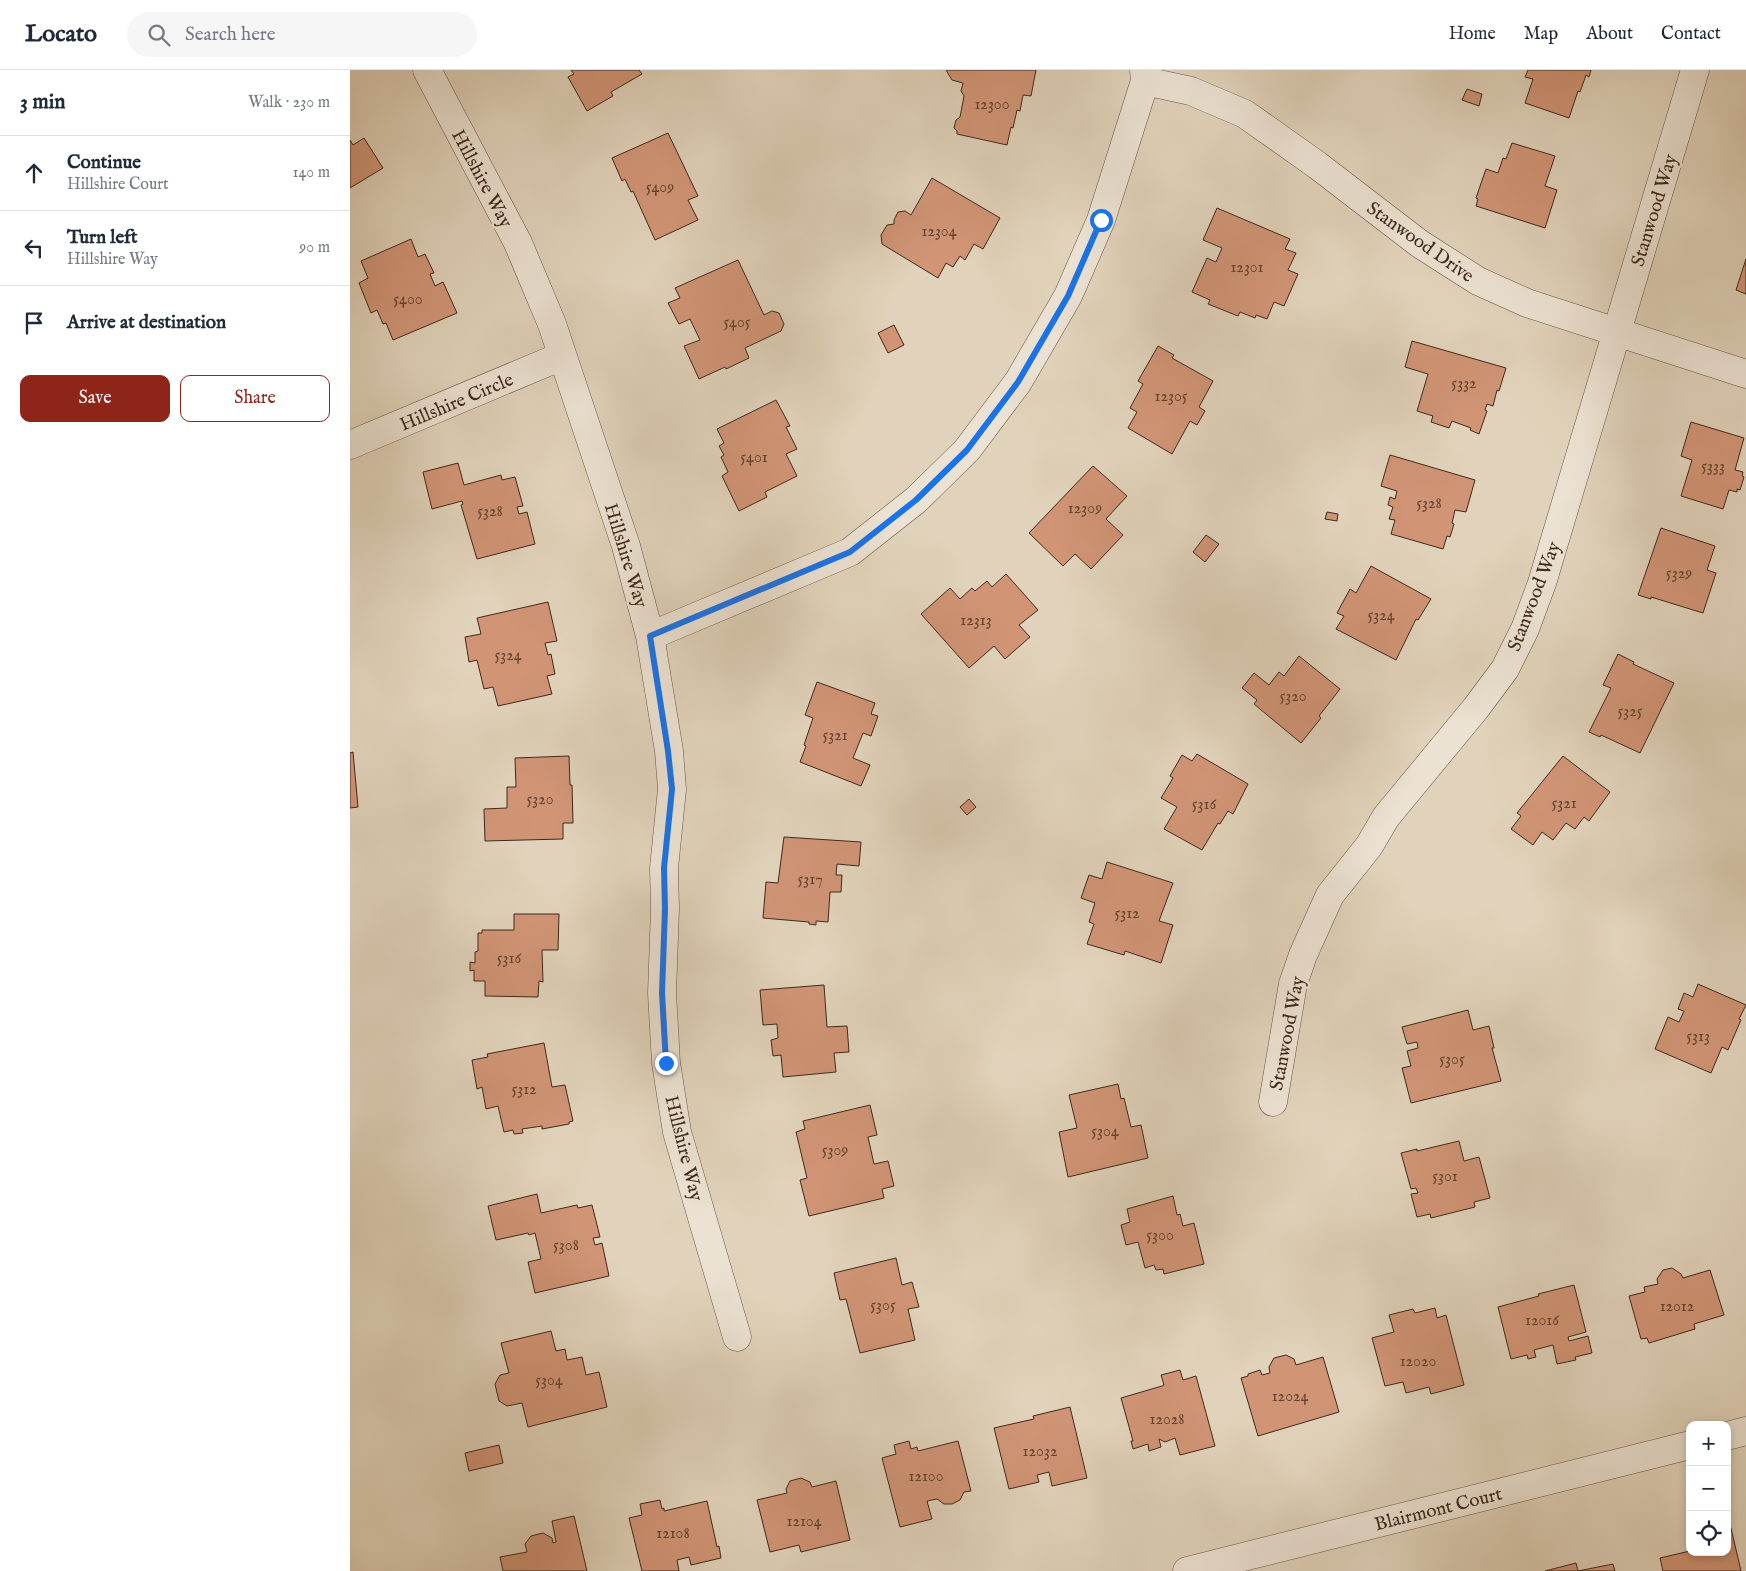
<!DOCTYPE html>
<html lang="en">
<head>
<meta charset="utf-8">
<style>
  body { margin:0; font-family:"IM FELL English",serif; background:#f6f6f7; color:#1f2937 }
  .controls { position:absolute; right:15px; bottom:15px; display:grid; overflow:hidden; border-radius:10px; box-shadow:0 2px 8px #0003 }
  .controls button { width:45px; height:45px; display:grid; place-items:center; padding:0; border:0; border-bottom:1px solid #e0e1e3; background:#fff; color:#1f2937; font:25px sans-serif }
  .stop { position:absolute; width:15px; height:15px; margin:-11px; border:4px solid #1a73e8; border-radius:50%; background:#fff }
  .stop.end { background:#1a73e8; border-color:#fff; box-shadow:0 1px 5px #0008 }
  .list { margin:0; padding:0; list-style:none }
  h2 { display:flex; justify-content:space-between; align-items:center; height:65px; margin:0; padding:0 20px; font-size:21px }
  h2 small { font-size:16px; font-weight:400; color:#747a83 }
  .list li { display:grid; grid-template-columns:32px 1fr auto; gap:15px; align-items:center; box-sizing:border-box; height:75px; padding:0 20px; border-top:1px solid #e0e1e3 }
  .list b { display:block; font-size:19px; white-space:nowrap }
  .list p { margin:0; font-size:16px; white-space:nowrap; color:#747a83 }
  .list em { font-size:16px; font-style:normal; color:#747a83 }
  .actions { display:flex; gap:10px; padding:15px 20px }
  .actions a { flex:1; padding:11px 0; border:1px solid #8f2418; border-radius:10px; text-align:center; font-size:18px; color:#8f2418 }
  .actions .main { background:#8f2418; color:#fff }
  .icon { flex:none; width:28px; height:28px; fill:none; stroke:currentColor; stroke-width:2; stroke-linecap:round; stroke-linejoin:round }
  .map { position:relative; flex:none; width:1396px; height:1501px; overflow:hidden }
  header { display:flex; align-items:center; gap:30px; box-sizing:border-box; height:70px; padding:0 25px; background:#fff; border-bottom:1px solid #e0e1e3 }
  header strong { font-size:24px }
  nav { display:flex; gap:28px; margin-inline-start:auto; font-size:18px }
  .search { width:350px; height:45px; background:#f6f6f7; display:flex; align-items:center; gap:12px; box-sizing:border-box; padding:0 18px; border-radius:28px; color:#747a83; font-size:19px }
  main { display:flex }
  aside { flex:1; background:#fff }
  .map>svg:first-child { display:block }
  .building { fill:#d19576; stroke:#3f291a }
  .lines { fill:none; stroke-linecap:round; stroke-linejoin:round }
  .street-casing { stroke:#685442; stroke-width:29 }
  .street { stroke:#ece2d3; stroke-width:28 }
  .route { stroke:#1a73e8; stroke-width:6 }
  .labels { text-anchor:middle; stroke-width:5; stroke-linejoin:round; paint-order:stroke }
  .number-label { font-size:16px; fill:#644431 }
  .street-label { font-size:19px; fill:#3f291a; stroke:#ece2d3 }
</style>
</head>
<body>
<header>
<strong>Locato</strong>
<div class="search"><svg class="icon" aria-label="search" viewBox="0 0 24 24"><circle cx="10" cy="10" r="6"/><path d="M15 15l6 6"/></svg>Search here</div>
<nav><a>Home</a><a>Map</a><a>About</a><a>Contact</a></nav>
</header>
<main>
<aside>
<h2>3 min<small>Walk · 230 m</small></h2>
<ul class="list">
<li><svg class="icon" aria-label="ahead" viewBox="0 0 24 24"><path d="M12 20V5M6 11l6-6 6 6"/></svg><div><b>Continue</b><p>Hillshire Court</p></div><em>140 m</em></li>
<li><svg class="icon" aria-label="left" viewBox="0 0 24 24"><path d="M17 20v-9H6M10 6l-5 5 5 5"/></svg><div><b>Turn left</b><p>Hillshire Way</p></div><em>90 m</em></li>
<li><svg class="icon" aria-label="arrive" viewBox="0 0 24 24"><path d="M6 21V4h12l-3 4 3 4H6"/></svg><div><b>Arrive at destination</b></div></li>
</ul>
<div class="actions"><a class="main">Save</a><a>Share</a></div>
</aside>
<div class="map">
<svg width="1396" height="1501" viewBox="0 0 1396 1501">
  <rect width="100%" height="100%" fill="#e1d3bb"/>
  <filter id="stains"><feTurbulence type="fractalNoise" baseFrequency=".004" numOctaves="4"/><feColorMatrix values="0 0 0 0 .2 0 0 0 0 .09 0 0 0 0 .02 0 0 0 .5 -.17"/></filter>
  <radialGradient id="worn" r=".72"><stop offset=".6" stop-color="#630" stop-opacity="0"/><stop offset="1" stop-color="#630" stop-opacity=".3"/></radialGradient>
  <path class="building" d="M 221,0 L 289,0 L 292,4 L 261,22 L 263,26 L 237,41 L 218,7 L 224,4 Z
    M 596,0 L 686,0 L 681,26 L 673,25 L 670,41 L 667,40 L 663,58 L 661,57 L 657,75 L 607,64 L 607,61 L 604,58 L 606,50 L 610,47 L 614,26 L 611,21 L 613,13 L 602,10 Z
    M 1178,0 L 1241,0 L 1239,7 L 1236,5 L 1230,22 L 1228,21 L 1219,48 L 1175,33 L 1183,9 L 1175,7 Z
    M 1117,19 L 1132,24 L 1129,36 L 1112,30 Z
    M 318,63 L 348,126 L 338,130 L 348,150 L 305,170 L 283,121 L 281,122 L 275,109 L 272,111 L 262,88 Z
    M 14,68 L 33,98 L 0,118 L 0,70 L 3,75 Z
    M 1162,73 L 1205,86 L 1195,116 L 1207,120 L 1195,158 L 1126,136 L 1128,129 L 1126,128 L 1136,99 L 1148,103 L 1153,88 L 1156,89 Z
    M 582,108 L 650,148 L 633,179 L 624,174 L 615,190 L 610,186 L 603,197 L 596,193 L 588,208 L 532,174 L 531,165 L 537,155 L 544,154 L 544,150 L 548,142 L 555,141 L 561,145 Z
    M 867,138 L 940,169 L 935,179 L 946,183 L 938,200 L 948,204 L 934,236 L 924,232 L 917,249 L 906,245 L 905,248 L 890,242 L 888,246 L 858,234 L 860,230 L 842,222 L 857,188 L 866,192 L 872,178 L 853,170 Z
    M 61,169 L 68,187 L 75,184 L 84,203 L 80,204 L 85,216 L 93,212 L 107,243 L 43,270 L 36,253 L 33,254 L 27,240 L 21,243 L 9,213 L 18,208 L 11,191 Z
    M 1396,189 L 1396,224 L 1386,220 Z
    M 388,190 L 414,245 L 422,241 L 429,243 L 434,254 L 431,261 L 395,278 L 399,288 L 376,299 L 375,297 L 349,309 L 334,276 L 350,270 L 340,249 L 329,254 L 318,233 L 330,228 L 325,218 Z
    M 544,255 L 554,275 L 538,283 L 528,263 Z
    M 1062,271 L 1156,298 L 1149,321 L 1147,320 L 1143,336 L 1137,334 L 1135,340 L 1137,341 L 1129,364 L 1120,360 L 1121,358 L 1102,351 L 1099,358 L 1081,352 L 1083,346 L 1067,341 L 1078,304 L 1055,297 Z
    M 808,276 L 824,285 L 822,288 L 863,311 L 849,337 L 855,341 L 847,355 L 840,351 L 822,384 L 778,358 L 787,342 L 780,338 L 793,314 L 788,311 Z
    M 426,330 L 440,356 L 436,357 L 447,379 L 436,384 L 447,406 L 415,422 L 417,427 L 389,441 L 372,406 L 378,402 L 371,387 L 374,385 L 369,376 L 374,373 L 367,359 Z
    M 1341,352 L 1394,368 L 1385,400 L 1393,402 L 1392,406 L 1394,407 L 1390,420 L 1387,419 L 1387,422 L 1379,420 L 1373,439 L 1331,426 L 1342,390 L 1331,386 Z
    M 1040,385 L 1125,410 L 1116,442 L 1105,440 L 1102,453 L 1104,454 L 1100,467 L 1097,466 L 1093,479 L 1041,464 L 1045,450 L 1039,449 L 1043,437 L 1038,435 L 1040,427 L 1045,429 L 1047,421 L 1031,416 Z
    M 108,393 L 114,415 L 151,405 L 152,410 L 165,407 L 173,436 L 167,437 L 169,444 L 177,442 L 185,474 L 127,489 L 111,435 L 113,434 L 112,431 L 82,439 L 73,402 Z
    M 743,396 L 777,426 L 756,449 L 773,465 L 741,499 L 725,484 L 713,496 L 679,463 Z
    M 977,442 L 988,444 L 987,451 L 975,449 Z
    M 1311,458 L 1365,476 L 1357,500 L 1366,503 L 1353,543 L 1301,527 L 1301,529 L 1288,525 Z
    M 856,465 L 869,474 L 855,492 L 843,482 Z
    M 1021,496 L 1081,529 L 1068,550 L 1066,549 L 1046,590 L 986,559 L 994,546 L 987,543 L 1000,519 L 1006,523 Z
    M 656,504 L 688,540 L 669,555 L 680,567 L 655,589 L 644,576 L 619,598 L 571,544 L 600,518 L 610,529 L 622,518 L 625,521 L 637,511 L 642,517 Z
    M 198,532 L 207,571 L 195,573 L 198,585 L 201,584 L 205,604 L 197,606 L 202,624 L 148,636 L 143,617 L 134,619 L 127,590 L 119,592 L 115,567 L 131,564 L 127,548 Z
    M 1268,584 L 1284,592 L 1283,594 L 1324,613 L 1290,683 L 1251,665 L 1250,667 L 1239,662 L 1261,618 L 1253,615 Z
    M 949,586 L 990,619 L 969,646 L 971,648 L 951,673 L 904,634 L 907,630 L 892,618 L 904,603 L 919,615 L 929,602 L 934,606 Z
    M 467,612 L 525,633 L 521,644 L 528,646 L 521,666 L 513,663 L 503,688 L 520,695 L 511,716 L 450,692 L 456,676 L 454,675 L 463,648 L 455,645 Z
    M 3,682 L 8,737 L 0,738 L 0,683 Z
    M 847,684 L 898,714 L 883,744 L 878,741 L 870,754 L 868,753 L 852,780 L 814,759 L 827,737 L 811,728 L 823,708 L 820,706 L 832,685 L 842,691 Z
    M 219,686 L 220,715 L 222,715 L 223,753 L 213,753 L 213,769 L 135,771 L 134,739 L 157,738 L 157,717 L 166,717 L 165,688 Z
    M 1213,686 L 1260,722 L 1239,751 L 1234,747 L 1225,759 L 1216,753 L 1203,770 L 1192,762 L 1183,775 L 1161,759 L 1171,746 L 1167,743 Z
    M 619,729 L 626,737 L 617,745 L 610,737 Z
    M 434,767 L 511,772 L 509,796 L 487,794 L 486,805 L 492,805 L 491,822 L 480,822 L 478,852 L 466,851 L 466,855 L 459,854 L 459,852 L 413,848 L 416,812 L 428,813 Z
    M 757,792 L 823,813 L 809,851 L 823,855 L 811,893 L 775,881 L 774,885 L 737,874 L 744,854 L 739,852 L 745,833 L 731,828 L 739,805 L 752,809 Z
    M 164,844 L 209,844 L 208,880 L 192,880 L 193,912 L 189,911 L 188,927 L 135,926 L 135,911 L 124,911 L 124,900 L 120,901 L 120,892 L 125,893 L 125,882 L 128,881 L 128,863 L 132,863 L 132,860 L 164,860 Z
    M 1348,914 L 1396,935 L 1389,949 L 1391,950 L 1378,980 L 1372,977 L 1361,1003 L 1305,979 L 1318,947 L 1329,952 L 1334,941 L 1328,939 L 1334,923 L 1343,927 Z
    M 474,915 L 477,957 L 497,956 L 499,982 L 484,983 L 486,1002 L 433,1007 L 431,985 L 423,986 L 421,970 L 428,968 L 427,954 L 413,955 L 410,920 Z
    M 1118,940 L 1123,960 L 1139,956 L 1144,978 L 1142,978 L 1151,1011 L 1061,1033 L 1052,998 L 1061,996 L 1057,981 L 1068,978 L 1067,972 L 1057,974 L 1052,957 Z
    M 194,973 L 202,1017 L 215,1015 L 223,1051 L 219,1052 L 219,1054 L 192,1059 L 192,1056 L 172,1059 L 173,1063 L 164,1064 L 163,1060 L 154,1062 L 148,1036 L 136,1039 L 132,1017 L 127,1019 L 122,990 L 138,987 L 137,984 Z
    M 768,1014 L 771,1029 L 774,1028 L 781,1057 L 791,1055 L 798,1088 L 718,1107 L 709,1062 L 727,1058 L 719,1025 Z
    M 520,1035 L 527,1065 L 518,1067 L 524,1094 L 538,1091 L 544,1116 L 532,1119 L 534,1128 L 459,1146 L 450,1110 L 457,1108 L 446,1062 L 455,1059 L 453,1051 Z
    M 1109,1071 L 1114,1091 L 1129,1087 L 1140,1128 L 1124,1132 L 1125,1137 L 1081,1148 L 1080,1144 L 1067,1147 L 1061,1124 L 1068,1123 L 1066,1118 L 1061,1119 L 1051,1083 L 1067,1079 L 1067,1081 Z
    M 187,1124 L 191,1143 L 227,1135 L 228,1138 L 242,1135 L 250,1167 L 243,1168 L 245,1175 L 252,1173 L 259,1206 L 185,1223 L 178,1192 L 191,1189 L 185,1163 L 179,1165 L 178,1163 L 146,1170 L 138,1136 Z
    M 823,1126 L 827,1145 L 830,1144 L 833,1156 L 844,1153 L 854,1194 L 814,1204 L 813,1199 L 806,1200 L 804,1195 L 795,1198 L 788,1172 L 776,1175 L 771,1155 L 780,1152 L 777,1139 Z
    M 546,1188 L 552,1215 L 562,1212 L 569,1237 L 558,1239 L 565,1270 L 510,1283 L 496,1229 L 490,1230 L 484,1203 Z
    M 1322,1198 L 1331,1204 L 1333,1208 L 1360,1200 L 1374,1245 L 1344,1254 L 1345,1259 L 1299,1273 L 1297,1268 L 1291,1269 L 1279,1226 L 1295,1222 L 1294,1217 L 1308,1214 L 1307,1209 L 1313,1200 Z
    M 1224,1215 L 1236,1262 L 1218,1267 L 1219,1271 L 1238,1266 L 1242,1283 L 1225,1287 L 1226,1290 L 1207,1294 L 1203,1275 L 1184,1280 L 1186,1287 L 1178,1289 L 1177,1285 L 1161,1289 L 1148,1237 L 1189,1226 L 1188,1224 Z
    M 1085,1238 L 1087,1248 L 1096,1245 L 1114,1315 L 1081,1324 L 1079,1317 L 1056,1323 L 1053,1312 L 1035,1316 L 1022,1268 L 1044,1262 L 1039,1245 L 1063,1239 L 1065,1243 Z
    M 201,1261 L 206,1281 L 215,1279 L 217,1290 L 232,1287 L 236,1305 L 249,1302 L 257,1337 L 178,1357 L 172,1333 L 157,1336 L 149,1331 L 145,1314 L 150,1305 L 159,1303 L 151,1273 Z
    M 936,1285 L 944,1289 L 946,1295 L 973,1287 L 989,1342 L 908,1366 L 891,1308 L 898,1306 L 898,1304 L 910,1300 L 912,1305 L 920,1303 L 919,1297 L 924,1288 Z
    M 830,1300 L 833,1310 L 846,1306 L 865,1376 L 830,1385 L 825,1368 L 815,1372 L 809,1369 L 811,1377 L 799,1381 L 798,1374 L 783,1379 L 781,1371 L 783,1371 L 771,1328 L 812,1316 L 814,1315 L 811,1305 Z
    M 720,1337 L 737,1408 L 702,1416 L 699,1402 L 687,1405 L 689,1412 L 659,1419 L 644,1358 L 684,1349 L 683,1346 Z
    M 559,1371 L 561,1379 L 567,1377 L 568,1381 L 608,1371 L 621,1421 L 614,1422 L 610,1430 L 602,1434 L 594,1434 L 587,1429 L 577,1431 L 582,1449 L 550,1457 L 532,1388 L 546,1384 L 544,1375 Z
    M 149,1375 L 153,1393 L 119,1401 L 115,1383 Z
    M 451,1408 L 460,1412 L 462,1417 L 486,1411 L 500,1470 L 451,1482 L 449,1475 L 420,1482 L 407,1430 L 437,1423 L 436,1419 L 440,1411 Z
    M 310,1430 L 312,1439 L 314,1438 L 314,1441 L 357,1431 L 367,1477 L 369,1476 L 371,1488 L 341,1495 L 339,1487 L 327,1490 L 329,1501 L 292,1501 L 279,1448 L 292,1445 L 290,1434 Z
    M 224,1446 L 237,1501 L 153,1501 L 150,1487 L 177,1482 L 175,1474 L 181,1466 L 193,1463 L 202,1468 L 203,1473 L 206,1472 L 202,1451 Z
    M 1377,1454 L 1380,1454 L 1391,1501 L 1313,1501 L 1310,1488 L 1340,1481 L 1377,1482 Z
    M 1226,1493 L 1228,1501 L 1263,1494 L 1265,1501 L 1195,1501 Z"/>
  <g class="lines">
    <defs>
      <path id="street" d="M 77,0 L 168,173 L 202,254 L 276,476 L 300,566 L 319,681 L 322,719 L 314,798 L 315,839 L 312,923 L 316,993 L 327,1062 L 387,1267
        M 795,11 L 841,21 L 895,44 L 967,95 L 1070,174 L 1128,211 L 1177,233 L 1396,304
        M 0,375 L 212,286
        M 300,566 L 500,482 L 566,430 L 617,380 L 668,312 L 718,226 L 751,150 L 795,11 L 794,0
        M 923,1032 L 943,914 L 953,885 L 980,825 L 1019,776 L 1036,747 L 1126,638 L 1155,599 L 1175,559 L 1192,513 L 1345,0
        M 1377,1366 L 1396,1361
        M 837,1501 L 1340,1375"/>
    </defs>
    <use href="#street" class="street-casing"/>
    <use href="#street" class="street"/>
  </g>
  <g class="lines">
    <path class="route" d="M 316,993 L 312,923 L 315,839 L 314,798 L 322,719 L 318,681 L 300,566 L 500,482 L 566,430 L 617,380 L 668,312 L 718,226 L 751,150"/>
  </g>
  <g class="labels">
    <g class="number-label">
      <text x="642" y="39">12300</text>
      <text x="310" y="122">5409</text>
      <text x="589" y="166">12304</text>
      <text x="897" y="202">12301</text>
      <text x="58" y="234">5400</text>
      <text x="387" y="257">5405</text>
      <text x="1114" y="318">5332</text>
      <text x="821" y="331">12305</text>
      <text x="404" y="392">5401</text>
      <text x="1363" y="401">5333</text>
      <text x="1079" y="438">5328</text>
      <text x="735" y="443">12309</text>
      <text x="140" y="446">5328</text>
      <text x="1329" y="508">5329</text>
      <text x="1031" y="550">5324</text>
      <text x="626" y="555">12313</text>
      <text x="158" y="590">5324</text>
      <text x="943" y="631">5320</text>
      <text x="1280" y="646">5325</text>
      <text x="485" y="670">5321</text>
      <text x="190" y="734">5320</text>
      <text x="1214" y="738">5321</text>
      <text x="854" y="739">5316</text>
      <text x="460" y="814">5317</text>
      <text x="777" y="848">5312</text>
      <text x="159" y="893">5316</text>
      <text x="1348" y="971">5313</text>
      <text x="1102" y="994">5305</text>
      <text x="174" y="1024">5312</text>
      <text x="755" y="1066">5304</text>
      <text x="485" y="1085">5309</text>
      <text x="1095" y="1111">5301</text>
      <text x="810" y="1170">5300</text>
      <text x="216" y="1180">5308</text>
      <text x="533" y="1240">5305</text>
      <text x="1327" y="1241">12012</text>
      <text x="1192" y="1255">12016</text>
      <text x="1068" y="1296">12020</text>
      <text x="199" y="1315">5304</text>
      <text x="940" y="1331">12024</text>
      <text x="817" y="1354">12028</text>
      <text x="690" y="1386">12032</text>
      <text x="576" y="1411">12100</text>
      <text x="454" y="1456">12104</text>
      <text x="323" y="1468">12108</text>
    </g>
    <g class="street-label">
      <text transform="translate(133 108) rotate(62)" y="7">Hillshire Way</text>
      <text transform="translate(1303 140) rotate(-73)" y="7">Stanwood Way</text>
      <text transform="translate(1071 171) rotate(35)" y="7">Stanwood Drive</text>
      <text transform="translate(106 331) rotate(-23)" y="7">Hillshire Circle</text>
      <text transform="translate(277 485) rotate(73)" y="7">Hillshire Way</text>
      <text transform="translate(1183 526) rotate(-69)" y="7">Stanwood Way</text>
      <text transform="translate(936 963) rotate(-79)" y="7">Stanwood Way</text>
      <text transform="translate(335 1078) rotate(76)" y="7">Hillshire Way</text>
      <text transform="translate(1088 1438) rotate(-14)" y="7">Blairmont Court</text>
    </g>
  </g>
  <rect width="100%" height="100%" filter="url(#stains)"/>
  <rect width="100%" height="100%" fill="url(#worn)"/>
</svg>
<div class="controls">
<button>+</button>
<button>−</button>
<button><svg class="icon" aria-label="locate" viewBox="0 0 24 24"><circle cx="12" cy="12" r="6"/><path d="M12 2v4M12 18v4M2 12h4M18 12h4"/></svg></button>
</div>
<div class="stop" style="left:751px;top:150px"></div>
<div class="stop end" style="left:316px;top:993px"></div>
</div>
</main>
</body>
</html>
